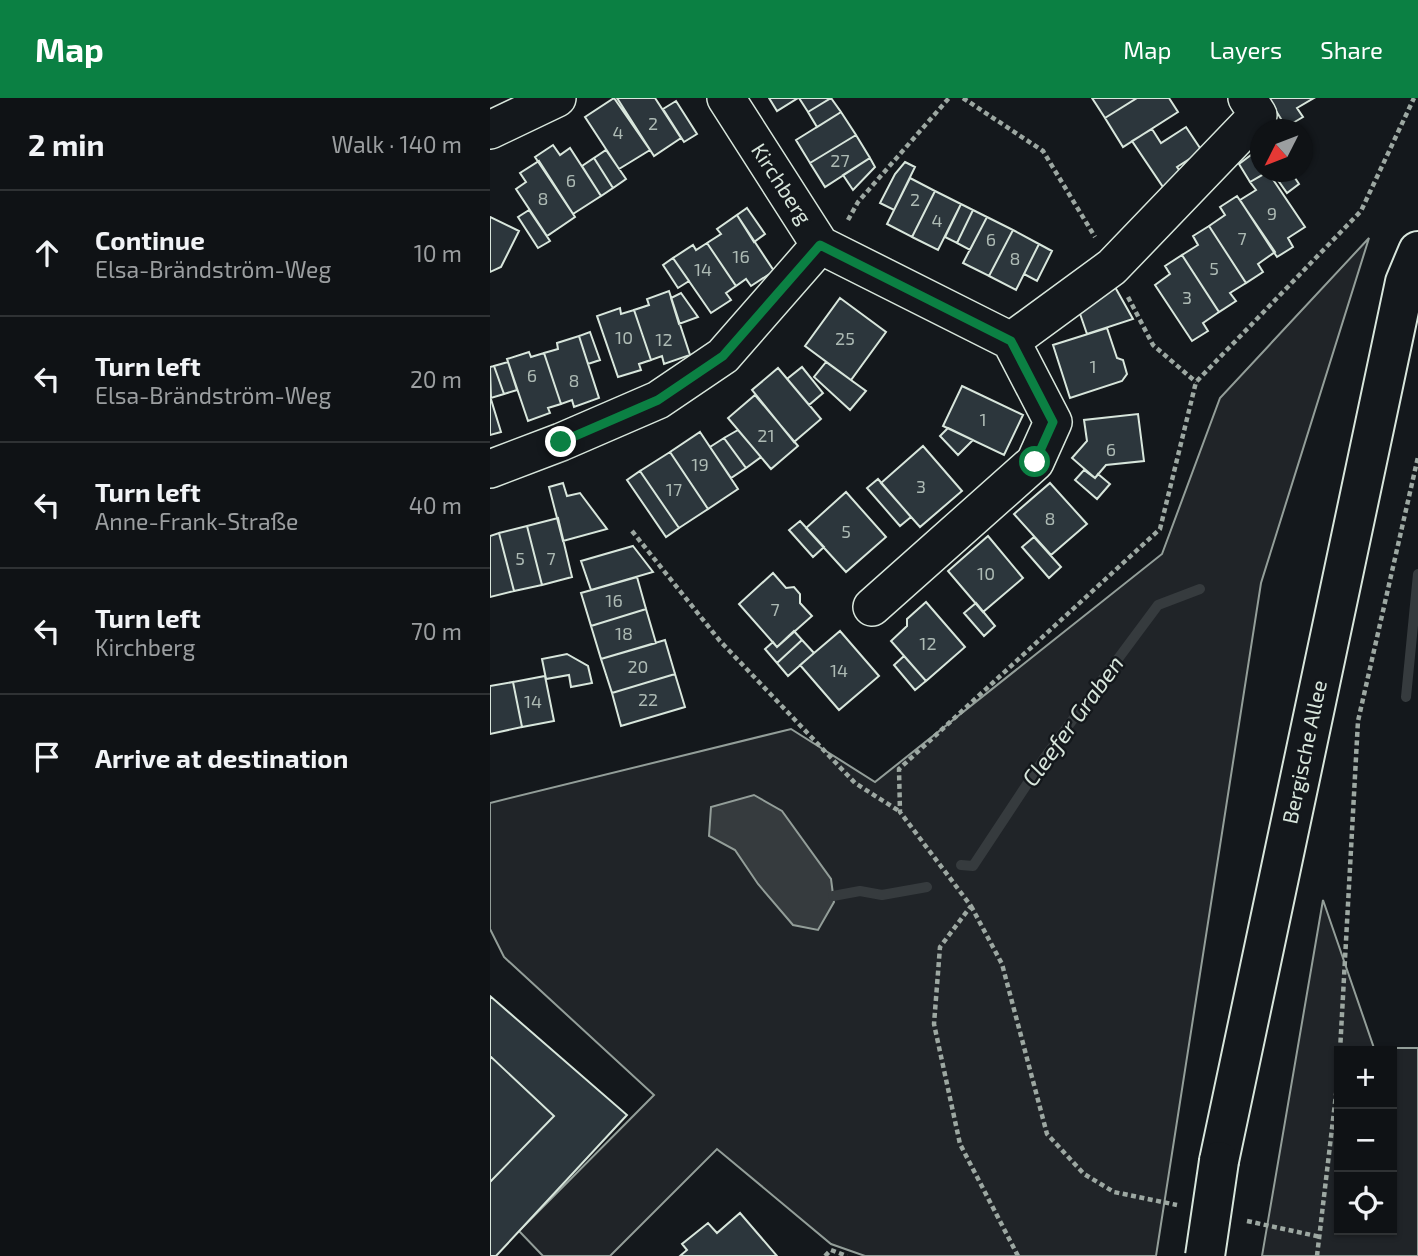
<!DOCTYPE html>
<html lang="en">
<head>
<meta charset="utf-8">
<style>
  body { margin:0; font-family:"Exo 2",sans-serif; background:#1d2022; color:#f1f3f6 }
  .controls { position:absolute; right:21px; bottom:21px; display:grid; overflow:hidden; border-radius:0px; box-shadow:0 2px 5px #0004 }
  .controls button { width:63px; height:63px; display:grid; place-items:center; padding:0; border:0; border-bottom:2px solid #2f3234; background:#0f1215; color:#f1f3f6; font:35px sans-serif }
  .compass { position:absolute; left:760px; top:21px; width:63px; height:63px; border-radius:50%; background:#0f1215; box-shadow:0 2px 5px #0004; rotate:228deg }
  .stop { position:absolute; width:21px; height:21px; margin:-16px; border:5px solid #0b8043; border-radius:50%; background:#fff }
  .stop.end { background:#0b8043; border-color:#fff; box-shadow:0 2px 7px #0008 }
  .list { margin:0; padding:0; list-style:none }
  h2 { display:flex; justify-content:space-between; align-items:center; height:91px; margin:0; padding:0 28px; font-size:30px }
  h2 small { font-size:23px; font-weight:400; color:#9b9ea0 }
  .list li { display:grid; grid-template-columns:46px 1fr auto; gap:21px; align-items:center; box-sizing:border-box; height:126px; padding:0 28px; border-top:2px solid #2f3234 }
  .list b { display:block; font-size:26px; white-space:nowrap }
  .list p { margin:0; font-size:23px; white-space:nowrap; color:#9b9ea0 }
  .list em { font-size:23px; font-style:normal; color:#9b9ea0 }
  .icon { flex:none; width:38px; height:38px; fill:none; stroke:currentColor; stroke-width:2; stroke-linecap:round; stroke-linejoin:round }
  .map { position:relative; flex:none; width:928px; height:1158px; overflow:hidden }
  header { display:flex; align-items:center; gap:42px; box-sizing:border-box; height:98px; padding:0 35px; background:#0b8043; color:#fff }
  header strong { font-size:33px }
  nav { display:flex; gap:38px; margin-inline-start:auto; font-size:24px }
  main { display:flex }
  aside { flex:1; background:#0f1215 }
  .map>svg:first-child { display:block }
  .green { fill:#202428; stroke:#939e99; stroke-width:2; fill-rule:evenodd }
  .water { fill:#363b3e; stroke:#939e99; stroke-width:2 }
  .lines { fill:none; stroke-linecap:round; stroke-linejoin:round }
  .stream { stroke:#363b3e; stroke-width:10 }
  .building { fill:#2c363c; stroke:#d8e6dc; stroke-width:2 }
  .minor-casing { stroke:#d8e6dc; stroke-width:40 }
  .major-casing { stroke:#d8e6dc; stroke-width:42 }
  .path { stroke:#9da8a2; stroke-width:4.5; stroke-dasharray:5 3.5; stroke-linecap:butt }
  .minor { stroke:#14181c; stroke-width:37 }
  .major { stroke:#14181c; stroke-width:38 }
  .major-bridge-casing { stroke:#d8e6dc; stroke-width:42; stroke-linecap:butt }
  .major-bridge { stroke:#14181c; stroke-width:38 }
  .route { stroke:#0b8043; stroke-width:9 }
  .labels { text-anchor:middle; stroke-width:5; stroke-linejoin:round; paint-order:stroke }
  .number-label { font-size:18px; fill:#adbab4 }
  .street-label { font-size:21px; fill:#d8e6dc; stroke:#14181c }
  .water-label { font-size:23px; font-style:italic; fill:#d8e6dc; stroke:#14181c }
</style>
</head>
<body>
<header>
<strong>Map</strong>
<nav><a>Map</a><a>Layers</a><a>Share</a></nav>
</header>
<main>
<aside>
<h2>2 min<small>Walk · 140 m</small></h2>
<ul class="list">
<li><svg class="icon" aria-label="ahead" viewBox="0 0 24 24"><path d="M12 20V5M6 11l6-6 6 6"/></svg><div><b>Continue</b><p>Elsa-Brändström-Weg</p></div><em>10 m</em></li>
<li><svg class="icon" aria-label="left" viewBox="0 0 24 24"><path d="M17 20v-9H6M10 6l-5 5 5 5"/></svg><div><b>Turn left</b><p>Elsa-Brändström-Weg</p></div><em>20 m</em></li>
<li><svg class="icon" aria-label="left" viewBox="0 0 24 24"><path d="M17 20v-9H6M10 6l-5 5 5 5"/></svg><div><b>Turn left</b><p>Anne-Frank-Straße</p></div><em>40 m</em></li>
<li><svg class="icon" aria-label="left" viewBox="0 0 24 24"><path d="M17 20v-9H6M10 6l-5 5 5 5"/></svg><div><b>Turn left</b><p>Kirchberg</p></div><em>70 m</em></li>
<li><svg class="icon" aria-label="arrive" viewBox="0 0 24 24"><path d="M6 21V4h12l-3 4 3 4H6"/></svg><div><b>Arrive at destination</b></div></li>
</ul>
</aside>
<div class="map">
<svg width="928" height="1158" viewBox="0 0 928 1158">
  <rect width="100%" height="100%" fill="#14181c"/>
  <path class="green" d="M 879,140 L 771,485 L 666,1158 L 375,1158 L 341,1146 L 227,1051 L 120,1158 L 53,1158 L 29,1133 L 164,997 L 14,859 L 0,831 L 0,705 L 301,631 L 385,684 L 672,456 L 730,300 Z
    M 833,802 L 884,950 L 928,950 L 928,1158 L 772,1158 ZM 849,953 L 902,953 L 902,1132 L 849,1132 Z"/>
  <path class="water" d="M 264,697 L 292,713 L 341,781 L 344,804 L 328,832 L 303,827 L 268,786 L 245,752 L 219,738 L 221,709 Z"/>
  <g class="lines">
    <path class="stream" d="M 916,599 L 928,476
      M 471,767 L 483,768 L 555,659 L 668,507 L 710,491
      M 343,798 L 370,793 L 392,797 L 437,789"/>
  </g>
  <path class="building" d="M 124,0 L 160,52 L 129,71 L 95,19 Z
    M 127,0 L 165,0 L 191,40 L 164,58 Z
    M 279,0 L 308,0 L 287,13 Z
    M 309,0 L 341,0 L 318,14 Z
    M 341,0 L 351,14 L 327,29 L 318,14 Z
    M 602,0 L 647,0 L 615,20 Z
    M 647,0 L 679,0 L 688,14 L 633,49 L 615,20 Z
    M 778,0 L 824,0 L 807,10 L 813,19 L 796,29 Z
    M 186,3 L 207,36 L 194,44 L 173,11 Z
    M 351,14 L 366,37 L 320,65 L 306,42 Z
    M 696,29 L 712,53 L 687,69 L 692,76 L 673,89 L 642,43 L 662,31 L 671,45 Z
    M 366,37 L 380,60 L 335,89 L 320,65 Z
    M 63,47 L 70,57 L 80,50 L 111,98 L 83,116 L 45,59 Z
    M 116,52 L 136,81 L 123,90 L 104,60 Z
    M 765,54 L 771,62 L 771,74 L 777,74 L 760,84 L 749,66 Z
    M 104,60 L 123,90 L 111,98 L 92,68 Z
    M 380,60 L 385,69 L 363,92 L 353,77 Z
    M 49,63 L 85,119 L 57,138 L 26,91 L 36,84 L 30,75 Z
    M 415,64 L 425,69 L 404,112 L 390,105 L 405,76 Z
    M 778,74 L 815,129 L 798,140 L 803,149 L 787,159 L 750,102 L 766,92 L 760,84 Z
    M 791,74 L 801,74 L 809,86 L 797,95 L 785,78 Z
    M 420,80 L 445,93 L 422,139 L 397,126 Z
    M 445,93 L 471,106 L 448,152 L 422,139 Z
    M 747,98 L 785,154 L 768,166 L 773,174 L 756,185 L 719,128 L 735,117 L 730,109 Z
    M 471,106 L 483,112 L 467,145 L 455,139 Z
    M 257,110 L 275,136 L 264,144 L 247,117 Z
    M 39,112 L 60,143 L 48,150 L 28,119 Z
    M 483,112 L 497,119 L 480,152 L 467,145 Z
    M 247,117 L 284,173 L 261,188 L 256,181 L 246,188 L 217,145 L 231,136 L 227,131 Z
    M 0,119 L 29,133 L 11,169 L 0,174 Z
    M 497,119 L 523,132 L 499,178 L 473,165 Z
    M 719,128 L 756,185 L 740,195 L 746,203 L 729,214 L 692,157 L 708,147 L 703,138 Z
    M 523,132 L 549,146 L 526,192 L 499,178 Z
    M 217,145 L 246,188 L 236,195 L 241,202 L 221,215 L 183,160 L 203,147 L 206,152 Z
    M 549,146 L 562,153 L 547,183 L 534,176 Z
    M 692,157 L 729,214 L 713,225 L 718,233 L 702,243 L 665,187 L 680,176 L 675,168 Z
    M 183,160 L 199,183 L 188,190 L 173,167 Z
    M 625,189 L 643,221 L 597,236 L 588,210 Z
    M 179,193 L 200,257 L 174,266 L 172,258 L 161,262 L 144,212 L 159,207 L 157,201 Z
    M 191,195 L 208,219 L 189,226 L 181,200 Z
    M 350,200 L 396,234 L 361,282 L 315,248 Z
    M 130,210 L 131,216 L 144,212 L 161,262 L 149,266 L 151,272 L 128,279 L 107,218 Z
    M 617,230 L 627,260 L 633,262 L 637,276 L 632,283 L 580,300 L 563,247 Z
    M 100,234 L 110,262 L 98,266 L 89,238 Z
    M 89,238 L 109,300 L 84,309 L 82,302 L 71,306 L 54,255 L 68,251 L 67,245 Z
    M 39,254 L 41,259 L 54,255 L 71,306 L 58,310 L 60,315 L 38,323 L 17,261 Z
    M 18,264 L 27,292 L 14,296 L 4,268 Z
    M 336,264 L 376,293 L 360,312 L 324,279 Z
    M 4,268 L 14,296 L 1,300 L 0,269 Z
    M 312,269 L 333,295 L 319,307 L 297,281 Z
    M 288,270 L 331,321 L 304,344 L 262,292 Z
    M 472,288 L 533,317 L 514,357 L 453,328 Z
    M 265,297 L 308,348 L 281,371 L 238,320 Z
    M 0,298 L 11,334 L 0,337 Z
    M 648,316 L 654,363 L 616,367 L 605,380 L 582,360 L 597,343 L 594,322 Z
    M 458,330 L 483,342 L 468,357 L 450,338 Z
    M 248,332 L 271,359 L 256,370 L 234,340 Z
    M 210,334 L 248,391 L 218,411 L 180,354 Z
    M 234,340 L 256,370 L 241,380 L 220,349 Z
    M 433,348 L 472,393 L 430,429 L 391,385 Z
    M 180,354 L 218,411 L 189,430 L 150,373 Z
    M 594,372 L 605,380 L 608,376 L 620,386 L 607,401 L 585,382 Z
    M 150,373 L 189,430 L 176,439 L 137,382 Z
    M 388,381 L 421,419 L 410,428 L 377,390 Z
    M 73,385 L 77,398 L 90,395 L 117,431 L 73,443 L 59,389 Z
    M 560,385 L 597,426 L 561,457 L 524,416 Z
    M 356,394 L 396,439 L 356,474 L 316,430 Z
    M 68,420 L 82,479 L 52,487 L 37,428 Z
    M 310,423 L 334,449 L 323,459 L 299,432 Z
    M 37,428 L 52,487 L 24,493 L 9,435 Z
    M 9,435 L 24,493 L 0,499 L 0,438 Z
    M 498,438 L 533,480 L 493,514 L 458,473 Z
    M 544,439 L 571,469 L 559,480 L 532,449 Z
    M 143,448 L 163,474 L 101,492 L 91,463 Z
    M 283,475 L 296,490 L 304,489 L 310,496 L 310,505 L 322,518 L 287,549 L 249,506 Z
    M 147,479 L 156,511 L 101,528 L 91,495 Z
    M 436,504 L 475,549 L 436,583 L 401,543 L 417,528 L 417,521 Z
    M 486,505 L 505,528 L 494,538 L 474,515 Z
    M 156,511 L 166,545 L 111,561 L 101,528 Z
    M 304,533 L 312,542 L 287,565 L 275,551 L 283,544 L 287,549 Z
    M 350,533 L 389,578 L 349,612 L 310,567 Z
    M 175,542 L 185,576 L 122,595 L 111,561 Z
    M 312,542 L 324,555 L 298,578 L 287,565 Z
    M 77,556 L 98,568 L 102,585 L 81,589 L 79,577 L 56,581 L 52,561 Z
    M 414,558 L 436,583 L 425,592 L 404,567 Z
    M 185,576 L 195,609 L 131,628 L 122,595 Z
    M 55,578 L 64,623 L 32,629 L 23,584 Z
    M 23,584 L 32,629 L 0,636 L 0,588 Z
    M 0,898 L 137,1017 L 6,1158 L 0,1158 L 0,1084 L 64,1018 L 0,958 Z
    M 0,958 L 64,1018 L 0,1084 Z
    M 250,1115 L 287,1158 L 190,1158 L 197,1152 L 192,1146 L 218,1125 L 227,1135 Z"/>
  <g class="lines">
    <defs>
      <path id="minor" d="M 0,32 L 67,0
        M 330,147 L 521,243 L 622,169 L 768,17 L 757,0
        M 0,371 L 71,344 L 168,302 L 233,258 L 330,147 L 236,0
        M 382,509 L 545,364 L 563,324 L 521,243"/>
      <path id="major" d="M 729,1063 L 915,184 L 928,153"/>
    </defs>
    <use href="#minor" class="minor-casing"/>
    <use href="#major" class="major-casing"/>
    <path class="path" d="M 473,0 L 553,53 L 605,139
      M 358,122 L 368,104 L 459,0
      M 638,199 L 663,247 L 706,284
      M 142,433 L 230,543 L 365,685 L 409,713
      M 481,808 L 512,866 L 557,1036 L 594,1076 L 624,1094 L 687,1107
      M 850,953 L 868,623 L 928,359
      M 757,1123 L 831,1139
      M 335,1158 L 341,1152 L 357,1158
      M 528,1158 L 470,1046 L 444,926 L 450,849 L 481,808 L 410,714 L 409,671 L 670,431 L 706,284 L 871,113 L 924,0
      M 827,1158 L 849,971"/>
    <use href="#minor" class="minor"/>
    <use href="#major" class="major"/>
    <defs>
      <path id="major-bridge" d="M 715,1158 L 729,1063"/>
    </defs>
    <use href="#major-bridge" class="major-bridge-casing"/>
    <use href="#major-bridge" class="major-bridge"/>
  </g>
  <g class="lines">
    <path class="route" d="M 71,344 L 168,302 L 233,258 L 330,147 L 521,243 L 563,324 L 545,364"/>
  </g>
  <g class="labels">
    <g class="number-label">
      <text x="163" y="32">2</text>
      <text x="128" y="41">4</text>
      <text x="350" y="69">27</text>
      <text x="81" y="89">6</text>
      <text x="53" y="107">8</text>
      <text x="425" y="108">2</text>
      <text x="782" y="122">9</text>
      <text x="447" y="129">4</text>
      <text x="752" y="147">7</text>
      <text x="501" y="148">6</text>
      <text x="251" y="165">16</text>
      <text x="525" y="167">8</text>
      <text x="724" y="177">5</text>
      <text x="213" y="178">14</text>
      <text x="697" y="206">3</text>
      <text x="134" y="246">10</text>
      <text x="355" y="247">25</text>
      <text x="174" y="248">12</text>
      <text x="603" y="275">1</text>
      <text x="42" y="284">6</text>
      <text x="84" y="289">8</text>
      <text x="493" y="328">1</text>
      <text x="276" y="344">21</text>
      <text x="621" y="358">6</text>
      <text x="210" y="373">19</text>
      <text x="431" y="395">3</text>
      <text x="184" y="398">17</text>
      <text x="560" y="427">8</text>
      <text x="356" y="440">5</text>
      <text x="30" y="467">5</text>
      <text x="61" y="467">7</text>
      <text x="496" y="482">10</text>
      <text x="124" y="509">16</text>
      <text x="285" y="518">7</text>
      <text x="134" y="542">18</text>
      <text x="438" y="552">12</text>
      <text x="148" y="575">20</text>
      <text x="349" y="579">14</text>
      <text x="158" y="608">22</text>
      <text x="43" y="610">14</text>
    </g>
    <g class="street-label">
      <text transform="translate(291 86) rotate(57)" y="7">Kirchberg</text>
      <text transform="translate(815 654) rotate(-78)" y="7">Bergische Allee</text>
    </g>
    <g class="water-label">
      <text transform="translate(583 623) rotate(-54)" y="8">Cleefer Graben</text>
    </g>
  </g>
</svg>
<div class="controls">
<button>+</button>
<button>−</button>
<button><svg class="icon" aria-label="locate" viewBox="0 0 24 24"><circle cx="12" cy="12" r="6"/><path d="M12 2v4M12 18v4M2 12h4M18 12h4"/></svg></button>
</div>
<svg class="compass" viewBox="-18 -18 36 36"><path d="M0-13l5 13h-10z" fill="#e53935"/><path d="M0 13l5-13h-10z" fill="#9b9ea0"/></svg>
<div class="stop" style="left:545px;top:364px"></div>
<div class="stop end" style="left:71px;top:344px"></div>
</div>
</main>
</body>
</html>
